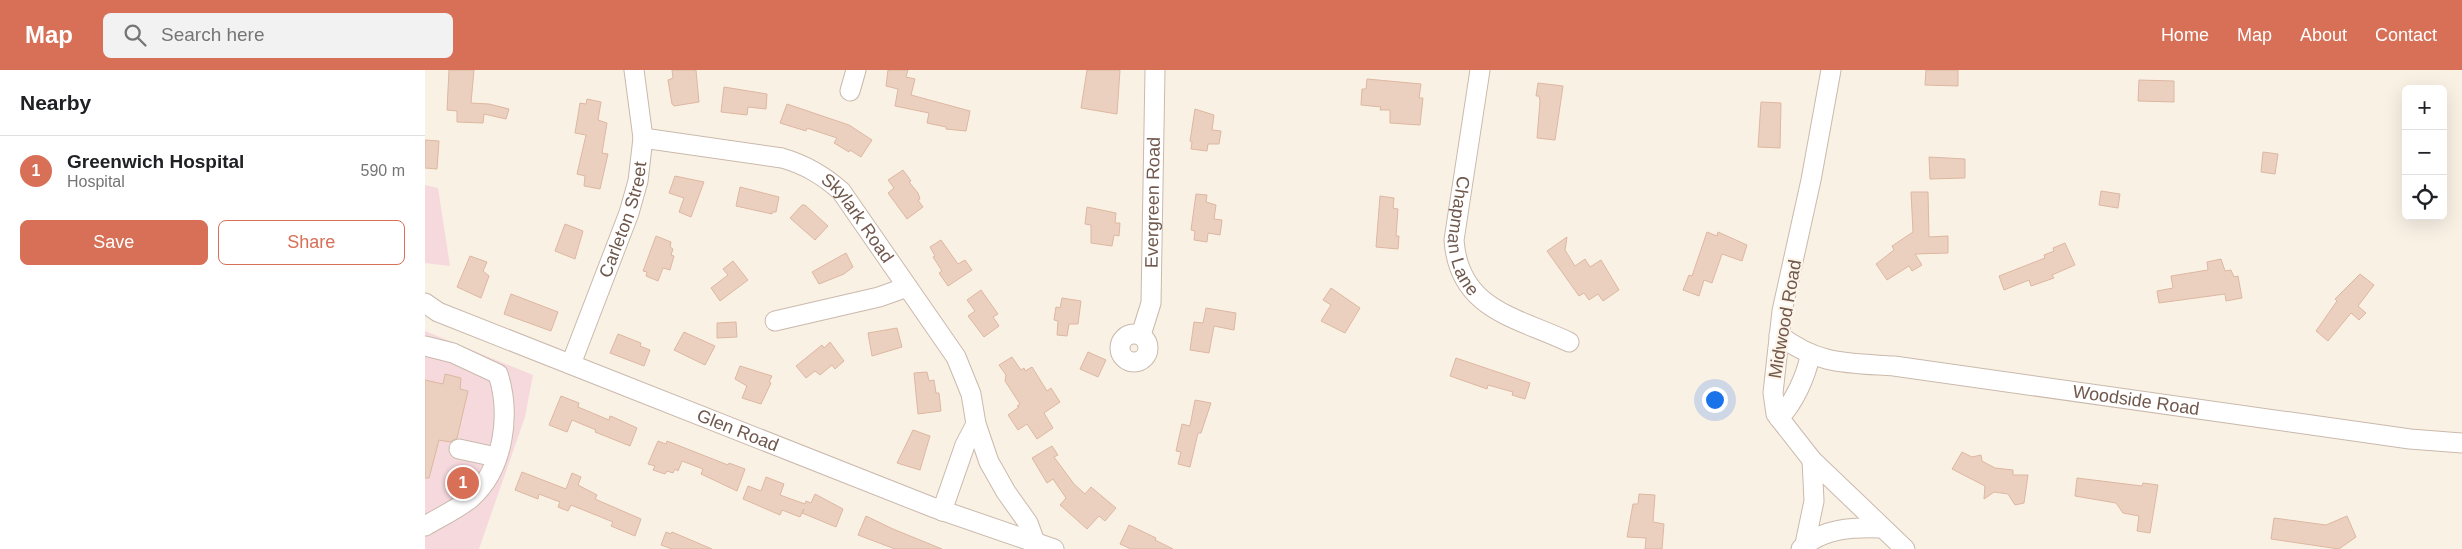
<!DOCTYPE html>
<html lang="en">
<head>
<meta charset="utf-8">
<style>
  body { margin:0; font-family:Helvetica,sans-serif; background:#f2f2f2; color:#202124 }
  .controls { position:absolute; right:15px; top:15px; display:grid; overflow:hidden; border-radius:8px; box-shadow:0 5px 20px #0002 }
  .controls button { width:45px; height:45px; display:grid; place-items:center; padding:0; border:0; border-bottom:1px solid #e0e0e0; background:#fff; color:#202124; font:25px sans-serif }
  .you { position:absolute; left:1289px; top:329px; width:18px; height:18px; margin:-12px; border:4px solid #fff; border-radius:50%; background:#1a73e8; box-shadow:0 0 0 8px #1a73e833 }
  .badge { display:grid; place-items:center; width:32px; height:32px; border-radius:50%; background:#d77056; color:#fff; font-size:16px; font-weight:700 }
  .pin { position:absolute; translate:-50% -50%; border:2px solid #fff; box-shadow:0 1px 5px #0006 }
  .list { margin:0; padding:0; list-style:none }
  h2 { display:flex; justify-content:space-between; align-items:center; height:65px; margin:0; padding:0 20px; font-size:21px }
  h2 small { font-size:16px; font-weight:400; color:#757577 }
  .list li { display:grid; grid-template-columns:32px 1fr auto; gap:15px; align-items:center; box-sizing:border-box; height:70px; padding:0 20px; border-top:1px solid #e0e0e0 }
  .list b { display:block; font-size:19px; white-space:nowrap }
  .list p { margin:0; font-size:16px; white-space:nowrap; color:#757577 }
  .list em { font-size:16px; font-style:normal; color:#757577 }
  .actions { display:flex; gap:10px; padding:15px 20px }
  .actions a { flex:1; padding:11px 0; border:1px solid #d77056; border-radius:8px; text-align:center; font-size:18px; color:#d77056 }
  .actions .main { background:#d77056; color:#fff }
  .icon { flex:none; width:28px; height:28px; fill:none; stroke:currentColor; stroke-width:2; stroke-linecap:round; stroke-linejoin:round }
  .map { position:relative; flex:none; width:2037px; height:479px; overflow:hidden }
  header { display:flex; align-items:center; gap:30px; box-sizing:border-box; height:70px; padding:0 25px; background:#d77056; color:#fff }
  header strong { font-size:24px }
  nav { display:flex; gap:28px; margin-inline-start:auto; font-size:18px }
  .search { width:350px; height:45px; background:#f2f2f2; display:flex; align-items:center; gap:12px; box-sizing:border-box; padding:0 18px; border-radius:8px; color:#757577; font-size:19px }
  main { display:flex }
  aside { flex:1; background:#fff }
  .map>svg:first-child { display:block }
  .medical { fill:#f6d9dd }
  .building { fill:#ecd0bf; stroke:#ddb7a1 }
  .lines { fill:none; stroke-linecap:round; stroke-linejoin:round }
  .minor-casing { stroke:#cab9ac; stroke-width:21 }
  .minor { stroke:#fff; stroke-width:19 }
  .labels { text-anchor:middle; stroke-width:4.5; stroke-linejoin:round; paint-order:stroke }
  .street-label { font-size:18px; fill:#70584d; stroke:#fdf5ea }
</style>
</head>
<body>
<header>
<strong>Map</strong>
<div class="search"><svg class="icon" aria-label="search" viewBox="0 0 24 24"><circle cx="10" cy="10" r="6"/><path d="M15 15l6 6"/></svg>Search here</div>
<nav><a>Home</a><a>Map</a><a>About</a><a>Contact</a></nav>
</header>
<main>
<aside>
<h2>Nearby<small></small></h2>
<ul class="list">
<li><span class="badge">1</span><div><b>Greenwich Hospital</b><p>Hospital</p></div><em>590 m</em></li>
</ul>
<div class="actions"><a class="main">Save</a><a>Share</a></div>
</aside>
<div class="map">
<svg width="2037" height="479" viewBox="0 0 2037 479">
  <rect width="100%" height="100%" fill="#faf1e5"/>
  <path class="medical" d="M 0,115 L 13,118 L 25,196 L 0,193 Z
    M 0,261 L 108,305 L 100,347 L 54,479 L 0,479 Z"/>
  <path class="building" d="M 24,0 L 49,0 L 46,33 L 64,34 L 84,39 L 81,49 L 59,44 L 58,53 L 32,52 L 32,41 L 22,40 Z
    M 247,0 L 271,0 L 274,32 L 249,36 L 247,34 L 243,10 L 248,8 Z
    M 463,0 L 483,0 L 481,7 L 490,9 L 486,25 L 545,41 L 541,61 L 521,59 L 521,57 L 502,53 L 504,43 L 470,36 L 473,19 L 461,16 Z
    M 662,0 L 695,0 L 692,44 L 656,38 Z
    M 1501,0 L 1533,0 L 1533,16 L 1500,15 Z
    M 942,9 L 996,14 L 994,28 L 998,28 L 995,55 L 965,53 L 965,40 L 955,40 L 956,37 L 936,35 L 937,19 L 941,19 Z
    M 1714,10 L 1749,11 L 1749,32 L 1713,31 Z
    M 1113,13 L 1138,16 L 1130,70 L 1112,68 L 1115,31 L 1114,26 L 1111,26 Z
    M 299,17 L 342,24 L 341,39 L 323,37 L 322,45 L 296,42 Z
    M 162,29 L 176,32 L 173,50 L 182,53 L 177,83 L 183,84 L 175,119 L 159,116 L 160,106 L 152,104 L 161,65 L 150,63 L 155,33 L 161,34 Z
    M 1336,32 L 1356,33 L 1355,78 L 1333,77 Z
    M 362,34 L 424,55 L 447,70 L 436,87 L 425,80 L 424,82 L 409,73 L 412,68 L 382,58 L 381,61 L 355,53 Z
    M 770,39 L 789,45 L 787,60 L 796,61 L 794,74 L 783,74 L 782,81 L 766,79 L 767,72 L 765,71 Z
    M 0,70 L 14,71 L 12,99 L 0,98 Z
    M 1838,82 L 1853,84 L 1850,104 L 1836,102 Z
    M 1504,87 L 1540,89 L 1540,108 L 1505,109 Z
    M 478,100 L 486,111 L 484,112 L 493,123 L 495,129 L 493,130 L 498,137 L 482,149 L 463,123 L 469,118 L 463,110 Z
    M 250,106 L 279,112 L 266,147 L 254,142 L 259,128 L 244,123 Z
    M 315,117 L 354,127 L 351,142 L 347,142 L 347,144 L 311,136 Z
    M 1676,121 L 1695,124 L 1693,138 L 1674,135 Z
    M 1486,122 L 1503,122 L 1504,167 L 1523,166 L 1523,183 L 1490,184 L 1497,195 L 1487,201 L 1484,196 L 1462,210 L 1451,194 L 1469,180 L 1467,176 L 1488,162 Z
    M 771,124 L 782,125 L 781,132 L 791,135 L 789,149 L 797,150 L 795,165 L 783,163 L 782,172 L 769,170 L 770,161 L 766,160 Z
    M 955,126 L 969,128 L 968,138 L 973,139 L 971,166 L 974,166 L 973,179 L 951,177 Z
    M 377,135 L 380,135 L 403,156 L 390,170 L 365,148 Z
    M 662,137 L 691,143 L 690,153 L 695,153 L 694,166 L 689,165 L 687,176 L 666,173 L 666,155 L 660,154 Z
    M 140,154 L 158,161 L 150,189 L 130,181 Z
    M 1282,162 L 1292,166 L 1293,162 L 1322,175 L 1317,191 L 1297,184 L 1287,213 L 1279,210 L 1274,226 L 1258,220 L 1264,205 L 1267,206 Z
    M 231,166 L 246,172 L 245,177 L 248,179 L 246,185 L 249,186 L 245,200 L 238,198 L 233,211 L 221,206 L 222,202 L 218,201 Z
    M 1142,167 L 1140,180 L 1150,196 L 1160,189 L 1165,197 L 1176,190 L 1194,220 L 1178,231 L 1173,224 L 1164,230 L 1159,223 L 1154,226 L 1122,181 Z
    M 516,170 L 533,194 L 540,190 L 547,200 L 523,216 L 514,203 L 517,201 L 508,187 L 510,186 L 505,177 Z
    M 1640,173 L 1650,195 L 1627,205 L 1629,208 L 1606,216 L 1604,210 L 1579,220 L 1574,206 L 1620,188 L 1619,185 L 1629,181 L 1628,178 Z
    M 421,183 L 428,197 L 419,204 L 394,214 L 387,202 Z
    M 45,186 L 62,192 L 58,201 L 64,206 L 56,228 L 32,217 Z
    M 1796,189 L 1800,201 L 1806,200 L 1809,207 L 1813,206 L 1817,228 L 1801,231 L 1800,224 L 1734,233 L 1732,221 L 1748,218 L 1746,206 L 1783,200 L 1782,192 Z
    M 308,191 L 323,210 L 295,231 L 286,218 L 303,205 L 298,199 Z
    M 1935,204 L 1949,215 L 1933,236 L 1941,243 L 1934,250 L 1926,243 L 1903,271 L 1891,261 L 1912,231 L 1910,229 Z
    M 906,218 L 935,238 L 920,263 L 896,251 L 906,235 L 898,230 Z
    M 556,220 L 573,244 L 568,247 L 574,256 L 559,267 L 543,246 L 550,241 L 542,230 Z
    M 86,224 L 133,242 L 126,261 L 79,244 Z
    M 637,228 L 656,231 L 653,254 L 644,254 L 642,266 L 632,265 L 633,251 L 629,250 L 631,237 L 635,238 Z
    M 781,238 L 811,243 L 809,260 L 789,256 L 784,283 L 765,280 L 769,252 L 778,253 Z
    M 311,252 L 312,267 L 292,268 L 292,253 Z
    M 472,258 L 477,277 L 447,286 L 443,263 Z
    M 259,262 L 290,276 L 280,295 L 249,280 Z
    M 193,264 L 216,273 L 215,276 L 225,280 L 219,296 L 185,283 Z
    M 405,272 L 419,291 L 410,299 L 407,295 L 395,305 L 390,301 L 381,308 L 371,296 L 397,275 L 399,278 Z
    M 663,282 L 681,290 L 673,307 L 655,299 Z
    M 587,287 L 596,300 L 599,298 L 600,301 L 607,297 L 622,321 L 626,318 L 635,332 L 619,343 L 628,358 L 612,369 L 602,354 L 593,360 L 583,345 L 594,337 L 592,336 L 595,334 L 580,311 L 581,305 L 574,295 Z
    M 1031,288 L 1105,313 L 1100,329 L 1087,325 L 1088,322 L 1063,315 L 1062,319 L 1025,306 Z
    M 315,296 L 347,306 L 344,312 L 346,313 L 336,334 L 317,328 L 322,316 L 310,309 Z
    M 502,302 L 504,311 L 509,310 L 511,323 L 514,323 L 516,341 L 493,344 L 489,303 Z
    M 20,304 L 36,308 L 35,319 L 43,321 L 32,368 L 25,372 L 14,370 L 4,408 L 0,408 L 0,310 L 18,314 Z
    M 136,326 L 154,333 L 153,337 L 184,350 L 185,346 L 188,347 L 212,358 L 205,376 L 170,362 L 171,360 L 147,350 L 142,362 L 124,355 Z
    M 770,330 L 786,333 L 776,363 L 773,363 L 765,397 L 753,394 L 756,382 L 751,381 L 757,354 L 765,356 Z
    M 488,360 L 505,366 L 495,400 L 472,393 Z
    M 233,371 L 241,374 L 242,371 L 303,395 L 304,393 L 320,399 L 312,421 L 276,404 L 278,399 L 257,391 L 253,401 L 250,399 L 248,403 L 242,401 L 240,404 L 228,400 L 230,396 L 223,394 Z
    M 627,376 L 633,385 L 629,387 L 649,414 L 660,424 L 666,417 L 691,438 L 680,451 L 674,446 L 662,459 L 635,435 L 641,428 L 628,409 L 622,413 L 607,388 Z
    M 1537,382 L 1547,387 L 1556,385 L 1557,391 L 1570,398 L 1588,400 L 1588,405 L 1603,405 L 1599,433 L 1590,435 L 1583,424 L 1569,422 L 1559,429 L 1560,416 L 1527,399 Z
    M 97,402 L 141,419 L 147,403 L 156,407 L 153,415 L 172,425 L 170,429 L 216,449 L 210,466 L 186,456 L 188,452 L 146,435 L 143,441 L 133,437 L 135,432 L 114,424 L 113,429 L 90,420 Z
    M 341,407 L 359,414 L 355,425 L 380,434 L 381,431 L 386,433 L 390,424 L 418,439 L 411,457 L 377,443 L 379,439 L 375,447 L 357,440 L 355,445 L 318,429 L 323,416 L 336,421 Z
    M 1652,408 L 1717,416 L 1718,413 L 1733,415 L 1725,463 L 1712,461 L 1714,446 L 1698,443 L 1691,433 L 1650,426 Z
    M 1214,424 L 1230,425 L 1228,452 L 1239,454 L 1237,479 L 1220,479 L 1221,468 L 1202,467 L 1208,434 L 1213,434 Z
    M 441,446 L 468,459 L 517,479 L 470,479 L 433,465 Z
    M 1922,446 L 1931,467 L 1914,479 L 1846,469 L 1849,448 L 1901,455 Z
    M 704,455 L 731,468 L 730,470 L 748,479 L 706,479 L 695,474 Z
    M 241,462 L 246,464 L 247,462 L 287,479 L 247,479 L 236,475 Z"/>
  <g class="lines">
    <defs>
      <g id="minor">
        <path id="s1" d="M 1055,0 L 1029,170 C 1034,240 1091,247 1144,272"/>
        <path d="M 1406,0 L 1386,110 L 1357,241 L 1348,323 L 1351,344 L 1387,390 L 1480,479"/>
        <path d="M 425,21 L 431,0"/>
        <path id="s2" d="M 218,68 L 357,88 C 381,95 398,105 416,121 L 531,287 L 546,324 L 551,354 L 564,392 L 581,422 L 603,453 L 610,472"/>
        <path id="s3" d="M 0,233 L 13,242 L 507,437 L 629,479"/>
        <path d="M 350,251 L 454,227 L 482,217"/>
        <circle cx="709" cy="278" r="14"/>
        <path id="s4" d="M 716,265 L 726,233 L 730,0"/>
        <path id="s5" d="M 1354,265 C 1393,295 1422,293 1469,296 L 1985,369 L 2037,373"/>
        <path d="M 0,276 L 28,283 L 73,304 C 86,344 79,399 46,428 C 33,439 15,447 0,456"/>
        <path id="s6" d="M 146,294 L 204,143 L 213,111 L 218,68 L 209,0"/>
        <path d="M 1354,348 C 1369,333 1381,306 1385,286"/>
        <path d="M 34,379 L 71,387"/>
        <path d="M 517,441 L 540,375 L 551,354"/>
        <path d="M 1380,474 L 1389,431 L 1387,390"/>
        <path d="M 1376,479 C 1397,458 1429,457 1456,458"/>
      </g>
    </defs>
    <use href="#minor" class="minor-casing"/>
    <use href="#minor" class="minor"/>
  </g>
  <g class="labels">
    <g class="street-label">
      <text dy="6" stroke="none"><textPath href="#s4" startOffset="134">Evergreen Road</textPath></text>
      <text dy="6" stroke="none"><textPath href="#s6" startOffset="154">Carleton Street</textPath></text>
      <text dy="6" stroke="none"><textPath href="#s2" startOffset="240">Skylark Road</textPath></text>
      <text dy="6" stroke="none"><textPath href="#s1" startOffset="169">Chapman Lane</textPath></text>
      <text transform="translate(1360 249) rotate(-80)" y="6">Midwood Road</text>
      <text dy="6" stroke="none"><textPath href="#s5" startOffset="366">Woodside Road</textPath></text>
      <text dy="6" stroke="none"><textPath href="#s3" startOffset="338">Glen Road</textPath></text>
    </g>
  </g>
</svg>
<div class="controls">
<button>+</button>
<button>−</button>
<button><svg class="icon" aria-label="locate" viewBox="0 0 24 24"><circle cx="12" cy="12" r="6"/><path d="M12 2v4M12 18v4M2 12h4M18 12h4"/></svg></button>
</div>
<div class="you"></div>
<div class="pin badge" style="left:38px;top:413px">1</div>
</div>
</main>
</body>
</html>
